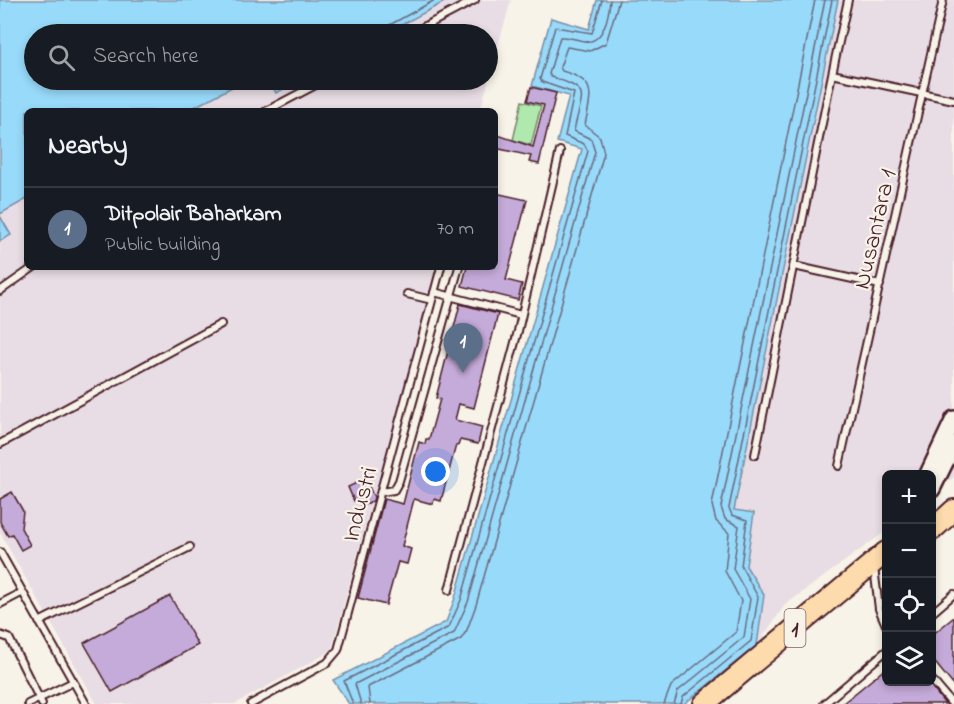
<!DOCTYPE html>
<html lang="en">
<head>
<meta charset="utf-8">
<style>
  body { margin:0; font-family:"Indie Flower",sans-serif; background:#20242c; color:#f1f3f6 }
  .controls { position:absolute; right:18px; bottom:18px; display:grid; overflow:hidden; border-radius:9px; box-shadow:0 3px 9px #0003 }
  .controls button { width:54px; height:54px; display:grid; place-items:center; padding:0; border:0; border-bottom:2px solid #363941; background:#171b24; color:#f1f3f6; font:30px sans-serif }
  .you { position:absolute; left:436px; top:472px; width:21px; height:21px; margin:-15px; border:4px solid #fff; border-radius:50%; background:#1a73e8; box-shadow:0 0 0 9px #1a73e833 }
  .badge { display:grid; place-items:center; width:39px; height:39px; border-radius:50%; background:#ea580c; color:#fff; font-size:20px; font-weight:700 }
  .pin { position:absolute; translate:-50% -50px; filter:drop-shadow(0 2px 3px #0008) }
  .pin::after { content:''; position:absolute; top:32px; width:21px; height:18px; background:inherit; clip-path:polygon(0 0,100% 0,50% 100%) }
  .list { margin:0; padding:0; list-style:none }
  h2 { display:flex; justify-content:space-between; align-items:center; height:78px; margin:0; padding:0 24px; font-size:26px }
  h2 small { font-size:20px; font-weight:400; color:#9ea1a6 }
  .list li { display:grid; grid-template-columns:39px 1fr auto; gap:18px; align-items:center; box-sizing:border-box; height:84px; padding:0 24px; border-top:2px solid #363941 }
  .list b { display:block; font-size:22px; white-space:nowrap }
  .list p { margin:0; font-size:20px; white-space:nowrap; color:#9ea1a6 }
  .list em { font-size:20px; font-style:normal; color:#9ea1a6 }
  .icon { flex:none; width:33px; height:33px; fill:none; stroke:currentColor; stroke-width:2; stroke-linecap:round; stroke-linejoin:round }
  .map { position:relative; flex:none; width:954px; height:704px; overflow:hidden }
  .search { position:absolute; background:#171b24; box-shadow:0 3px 9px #0003; left:24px; top:24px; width:474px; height:66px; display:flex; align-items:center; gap:15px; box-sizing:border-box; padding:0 21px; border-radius:33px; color:#9ea1a6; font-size:22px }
  .panel { position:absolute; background:#171b24; box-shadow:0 3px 9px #0003; left:24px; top:108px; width:474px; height:162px; border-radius:9px }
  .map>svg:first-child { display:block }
  .built { fill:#e8dde4 }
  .green { fill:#afe9ae; stroke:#7c846c; stroke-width:1.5 }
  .water { fill:#98dafa; stroke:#798fa7; stroke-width:1.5 }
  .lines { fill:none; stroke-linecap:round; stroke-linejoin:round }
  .shore { stroke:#696a7e; stroke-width:1.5 }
  .building { fill:#c5abd9; stroke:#4a1f2b; stroke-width:1.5 }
  .service-casing { stroke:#4a1f2b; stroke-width:10 }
  .tertiary-casing { stroke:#4a1f2b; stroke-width:20 }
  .trunk-casing { stroke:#4a1f2b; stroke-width:24 }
  .service { stroke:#f7f3e8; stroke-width:6 }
  .tertiary { stroke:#f7f3e8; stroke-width:15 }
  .trunk { stroke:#fedbac; stroke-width:20 }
  .labels { text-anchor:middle; stroke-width:4.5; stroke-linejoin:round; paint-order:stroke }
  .shield { fill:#f7f3e8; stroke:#7e5f64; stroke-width:1.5 }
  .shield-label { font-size:22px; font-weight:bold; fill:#4a1f2b }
  .street-label { font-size:24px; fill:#4a1f2b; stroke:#f7f3e8 }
</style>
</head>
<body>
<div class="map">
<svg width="954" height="704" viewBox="0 0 954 704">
  <rect width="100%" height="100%" fill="#f7f3e8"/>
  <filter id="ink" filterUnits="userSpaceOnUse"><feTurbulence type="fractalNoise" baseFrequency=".0167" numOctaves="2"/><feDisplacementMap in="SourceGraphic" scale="12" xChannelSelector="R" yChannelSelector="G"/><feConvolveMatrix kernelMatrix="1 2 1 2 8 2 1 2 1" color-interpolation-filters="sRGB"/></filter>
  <g filter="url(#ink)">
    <path class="built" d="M 448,0 L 511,0 L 480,111 L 187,111 L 245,80 L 269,80 L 277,93 L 301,80 L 488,80 L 488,34 L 384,34 Z
      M 838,0 L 954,0 L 954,477 L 932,495 L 932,474 L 886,474 L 886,531 L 785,605 L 757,645 L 764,595 L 746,566 L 754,514 L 734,510 Z
      M 27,199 L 27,267 L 437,267 L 331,651 L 235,704 L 97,704 L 0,533 L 0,241 L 11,235 L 0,214 Z"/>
    <path class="green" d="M 522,101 L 541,106 L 531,145 L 513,140 Z"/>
    <path class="water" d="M 0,0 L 448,0 L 384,34 L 34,34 L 34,80 L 245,80 L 187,111 L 27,111 L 27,199 L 0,214 Z
      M 597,0 L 838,0 L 734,510 L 754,513 L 746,566 L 764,595 L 757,645 L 684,704 L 349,704 L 333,680 L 446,622 L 455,598 L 582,149 L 557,142 L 569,96 L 532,86 L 551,18 L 589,29 Z
      M 269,80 L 301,80 L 276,93 Z
      M 0,216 L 11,235 L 0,241 Z"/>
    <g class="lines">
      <path class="shore" d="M 383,34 L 386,27 L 435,0
        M 353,704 L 344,681 L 449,627 L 461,600 L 588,151 L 584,144 L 565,136 L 574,93 L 542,82 L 540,79 L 555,27 L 592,33 L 602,0
        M 361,704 L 355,684 L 454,633 L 468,602 L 595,152 L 591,139 L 574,131 C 581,94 594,90 551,77 L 549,74 L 560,37 C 568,36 576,40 584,41 C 604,45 609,14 610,0
        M 370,704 L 368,687 L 461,639 L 467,630 L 476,605 L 604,153 L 600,137 L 585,125 C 591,94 598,81 562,71 L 560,67 L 567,47 L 590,51 L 606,43 L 619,0
        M 664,704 L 671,686 L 736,632 L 741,601 L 725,571 L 729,533 L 716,521 L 712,505 L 815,0
        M 674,704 L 678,691 L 744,637 L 750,599 L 733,569 L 739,526 L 725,519 L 721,507 L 825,0
        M 681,704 L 683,697 L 751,641 L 758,597 L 741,566 L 747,520 L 732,515 L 729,508 L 832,0"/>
    </g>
    <path class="building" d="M 531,87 L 556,93 L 539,164 L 529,162 L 531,156 L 495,148 L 495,134 L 533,147 L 544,105 L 527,101 Z
      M 495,193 L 527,200 L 506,280 L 522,284 L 518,300 L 462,286 L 467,267 L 495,267 Z
      M 460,304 L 498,314 L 474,408 L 459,404 L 455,420 L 482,427 L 478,444 L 460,440 L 458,446 L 456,445 L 441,501 L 434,499 L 433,504 L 414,499 L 402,546 L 411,549 L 407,564 L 398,562 L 386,605 L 358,598 L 384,499 L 403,504 L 419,442 L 425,444 L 426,439 L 429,439 L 440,399 L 436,398 Z
      M 365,479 L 374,497 L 373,501 L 361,506 L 358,499 L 354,501 L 348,487 Z
      M 12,492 L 23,511 L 21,528 L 30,545 L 21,550 L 12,534 L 8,536 L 0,522 L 0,499 Z
      M 170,596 L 198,645 L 112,692 L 84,643 Z
      M 954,617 L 954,686 L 932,659 L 932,635 Z
      M 886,668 L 886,681 L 927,681 L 945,704 L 842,704 Z"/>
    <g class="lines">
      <defs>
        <path id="service" d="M 848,0 L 832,74 L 954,100
          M 410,34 L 475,0
          M 266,111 L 325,80
          M 794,266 L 880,285
          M 0,291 L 34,267
          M 434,292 L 521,315
          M 407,294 L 432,300
          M 0,444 L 221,324
          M 755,455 L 832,74
          M 839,466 L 943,0
          M 381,492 L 394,490 L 399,481 L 459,267
          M 0,552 L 86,704
          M 874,567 L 879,609 L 886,625
          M 449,590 L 518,331 L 560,151
          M 0,604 L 21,593
          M 932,613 L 954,594
          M 39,622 L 190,547
          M 0,635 L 9,638 L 42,704
          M 932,680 L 952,704
          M 28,704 L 73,682
          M 251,704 L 327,663 L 338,650 L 441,267
          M 824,704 L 886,651"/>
        <path id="tertiary" d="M 928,474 L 954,419
          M 932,489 L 954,444"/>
        <path id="trunk" d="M 932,530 L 954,510
          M 704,704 L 886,552"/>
      </defs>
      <use href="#service" class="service-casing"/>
      <use href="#tertiary" class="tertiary-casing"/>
      <use href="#trunk" class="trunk-casing"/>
      <use href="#service" class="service"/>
      <use href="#tertiary" class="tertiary"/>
      <use href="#trunk" class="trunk"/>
    </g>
  </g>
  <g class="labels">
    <rect class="shield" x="784.5" y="609" width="21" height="38" rx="4.5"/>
    <g class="shield-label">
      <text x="795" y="636">1</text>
    </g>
    <g class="street-label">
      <text transform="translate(874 229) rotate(-77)" y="8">Nusantara 1</text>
      <text transform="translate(359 504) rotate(-75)" y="8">Industri</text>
    </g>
  </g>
</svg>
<div class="controls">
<button>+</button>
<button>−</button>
<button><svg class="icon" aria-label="locate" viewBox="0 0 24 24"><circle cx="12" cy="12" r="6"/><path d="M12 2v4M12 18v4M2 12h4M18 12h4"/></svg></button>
<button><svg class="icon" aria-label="layers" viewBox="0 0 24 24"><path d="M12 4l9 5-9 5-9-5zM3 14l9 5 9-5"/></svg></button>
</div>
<div class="you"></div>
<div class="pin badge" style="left:463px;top:373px;background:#5c6f8a">1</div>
<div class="search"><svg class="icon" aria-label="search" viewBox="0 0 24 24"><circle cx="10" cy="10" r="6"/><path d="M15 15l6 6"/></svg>Search here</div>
<section class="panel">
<h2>Nearby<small></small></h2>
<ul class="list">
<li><span class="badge" style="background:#5c6f8a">1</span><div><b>Ditpolair Baharkam</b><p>Public building</p></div><em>70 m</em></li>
</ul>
</section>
</div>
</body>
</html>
